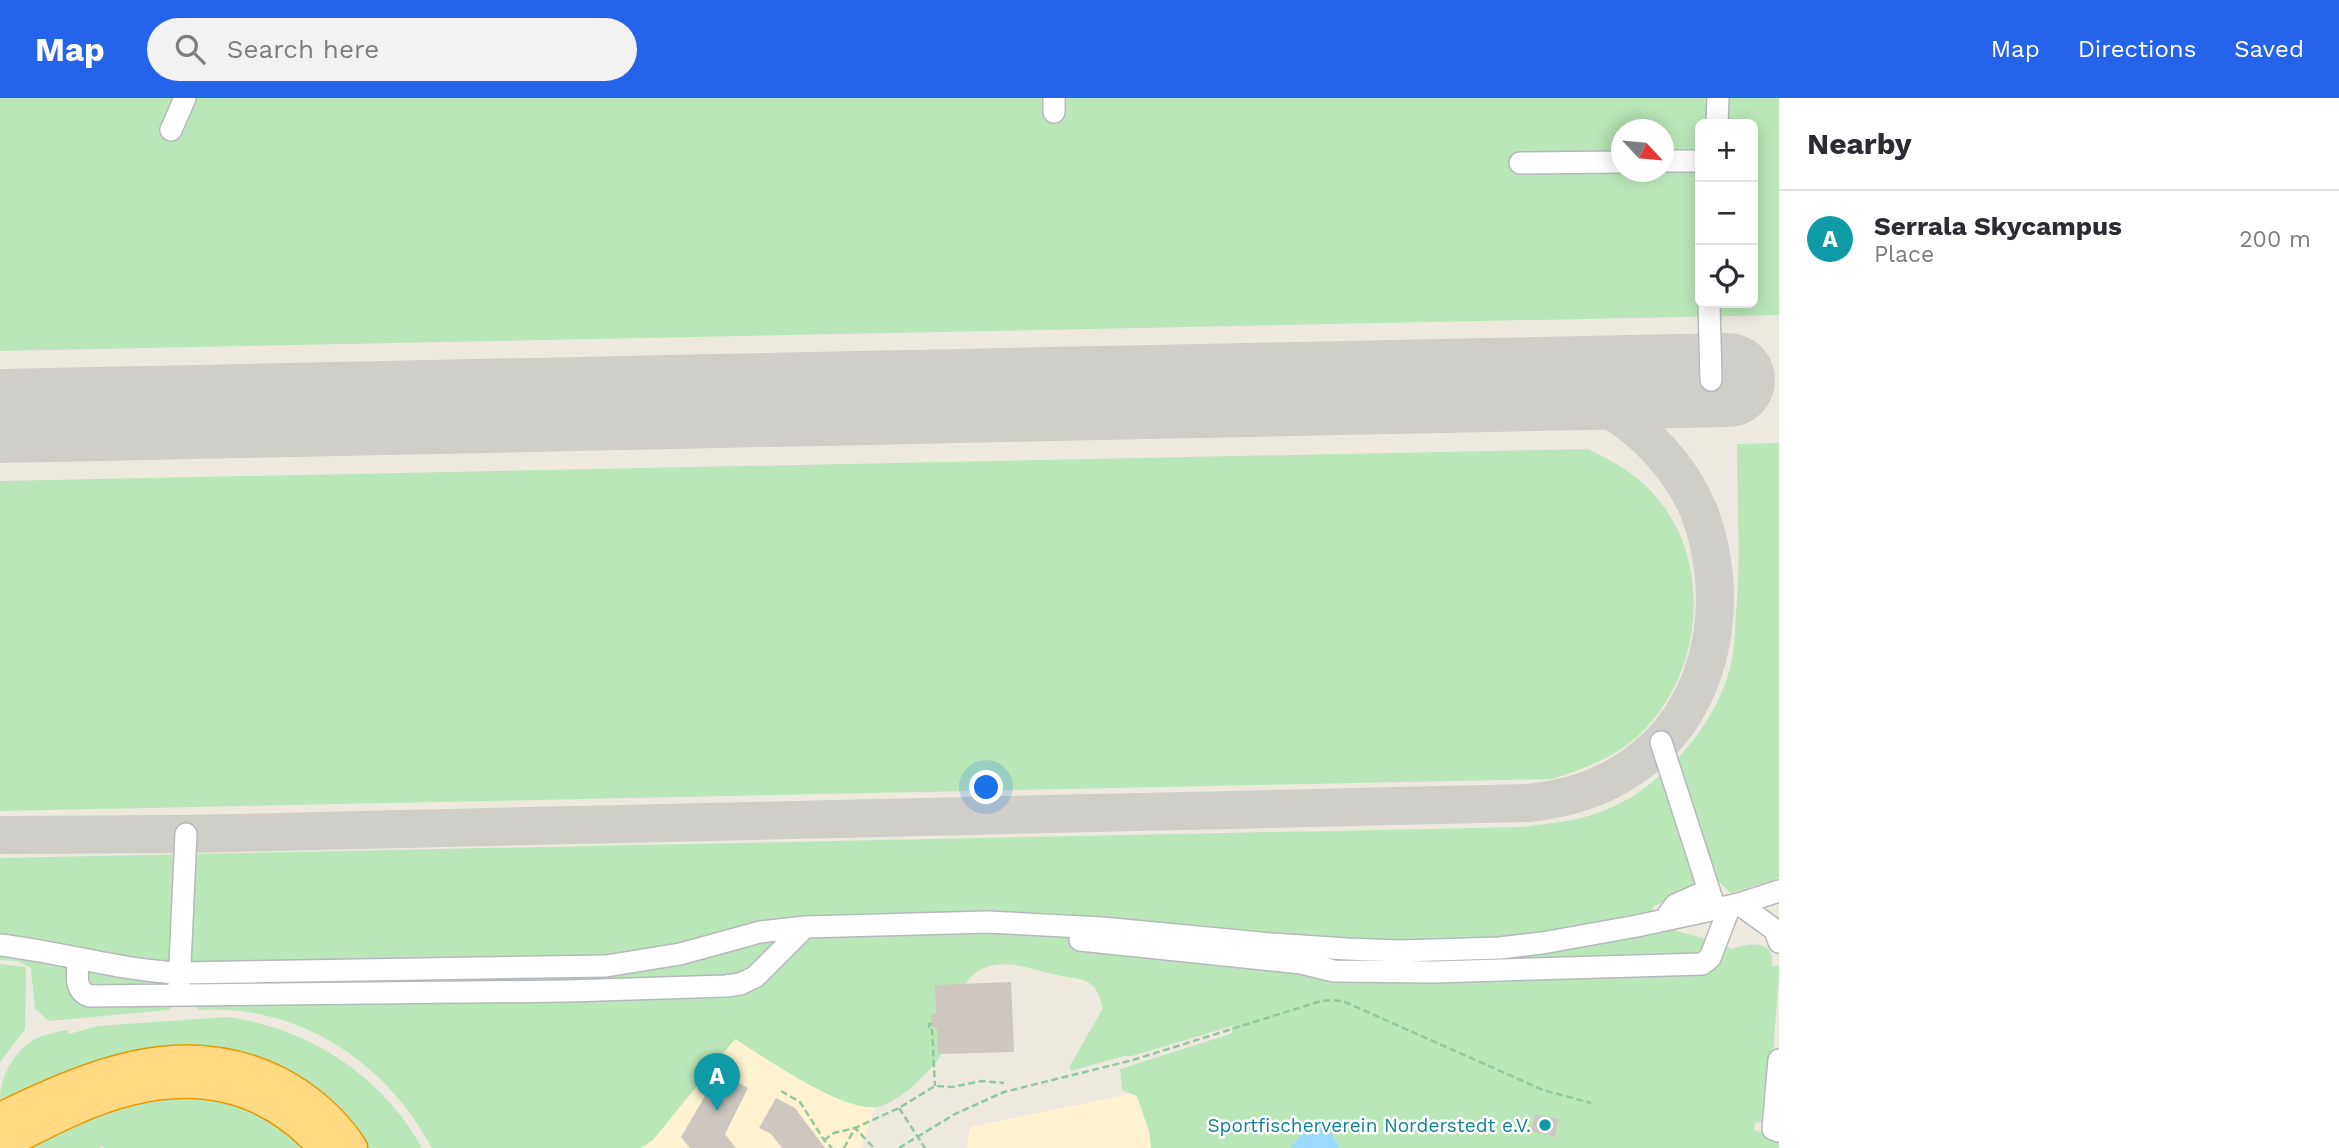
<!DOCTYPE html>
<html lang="en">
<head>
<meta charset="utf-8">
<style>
  body { margin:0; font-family:"Work Sans",sans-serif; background:#f2f2f3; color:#2b2b33 }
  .controls { position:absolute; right:21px; top:21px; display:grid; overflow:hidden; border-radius:10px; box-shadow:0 4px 18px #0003 }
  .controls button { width:63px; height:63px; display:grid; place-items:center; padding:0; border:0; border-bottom:2px solid #e1e1e2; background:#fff; color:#2b2b33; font:35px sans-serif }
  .compass { position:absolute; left:1611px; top:21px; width:63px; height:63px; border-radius:50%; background:#fff; box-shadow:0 4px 18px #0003; rotate:116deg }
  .you { position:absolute; left:987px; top:690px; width:24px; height:24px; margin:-18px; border:5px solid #fff; border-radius:50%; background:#1a73e8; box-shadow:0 0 0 10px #1a73e833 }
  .badge { display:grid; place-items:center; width:46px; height:46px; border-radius:50%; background:#2563eb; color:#fff; font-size:23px; font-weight:700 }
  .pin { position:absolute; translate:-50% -58px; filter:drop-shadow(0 2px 4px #0008) }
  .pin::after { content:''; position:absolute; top:37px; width:24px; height:21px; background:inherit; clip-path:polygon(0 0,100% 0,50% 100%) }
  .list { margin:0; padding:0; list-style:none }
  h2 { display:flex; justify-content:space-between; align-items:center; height:91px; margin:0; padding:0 28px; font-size:30px }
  h2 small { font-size:23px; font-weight:400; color:#7c7c81 }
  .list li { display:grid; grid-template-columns:46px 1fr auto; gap:21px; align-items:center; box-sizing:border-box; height:98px; padding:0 28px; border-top:2px solid #e1e1e2 }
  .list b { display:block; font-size:26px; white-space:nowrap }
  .list p { margin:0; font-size:23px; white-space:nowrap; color:#7c7c81 }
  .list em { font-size:23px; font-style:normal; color:#7c7c81 }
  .icon { flex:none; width:38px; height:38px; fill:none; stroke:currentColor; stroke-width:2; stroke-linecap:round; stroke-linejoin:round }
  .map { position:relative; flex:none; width:1779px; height:1050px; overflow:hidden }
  header { display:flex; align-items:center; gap:42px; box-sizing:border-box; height:98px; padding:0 35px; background:#2563eb; color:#fff }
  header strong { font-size:33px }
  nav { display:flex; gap:38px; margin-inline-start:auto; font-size:24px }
  .search { width:490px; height:63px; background:#f2f2f3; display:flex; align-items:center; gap:18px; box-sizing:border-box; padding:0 24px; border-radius:38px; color:#7c7c81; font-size:26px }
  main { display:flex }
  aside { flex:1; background:#fff }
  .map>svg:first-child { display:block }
  .commercial { fill:#fff2d1 }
  .green { fill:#bae7b8; fill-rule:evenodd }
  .water { fill:#9cd9ff }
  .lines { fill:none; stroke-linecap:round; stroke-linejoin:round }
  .taxiway { stroke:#cfcec8; stroke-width:38 }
  .runway { stroke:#cfcec8; stroke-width:94 }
  .building { fill:#cdc7c0 }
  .minor-casing { stroke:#b5b8bd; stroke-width:24 }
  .highway-casing { stroke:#eb9700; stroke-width:33 }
  .path { stroke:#91c89e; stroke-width:2.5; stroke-dasharray:7 3.5; stroke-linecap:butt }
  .minor { stroke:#fff; stroke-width:21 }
  .highway { stroke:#ffda83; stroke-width:30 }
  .culture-dot { fill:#0f9aa8; stroke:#fff; stroke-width:2.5 }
  .labels { text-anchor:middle; stroke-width:5; stroke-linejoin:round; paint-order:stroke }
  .culture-label { font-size:19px; fill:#0d838f; stroke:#fff; text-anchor:end }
</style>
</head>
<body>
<header>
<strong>Map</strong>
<div class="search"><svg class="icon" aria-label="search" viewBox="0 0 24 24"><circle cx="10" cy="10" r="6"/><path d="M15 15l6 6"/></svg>Search here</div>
<nav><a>Map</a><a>Directions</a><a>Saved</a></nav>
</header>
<main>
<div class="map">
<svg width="1779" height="1050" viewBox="0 0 1779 1050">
  <rect width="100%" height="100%" fill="#ede9df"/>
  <path class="commercial" d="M 735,940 L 794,977 L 844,1003 L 875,1009 L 861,1050 L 641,1050 L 653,1042 Z
    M 1130,996 L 1137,998 L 1149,1033 L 1151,1050 L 967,1050 L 970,1029 Z"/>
  <path class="green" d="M 0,0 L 1779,0 L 1779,217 L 0,253 ZM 1700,26 L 1753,26 L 1753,205 L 1700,205 ZM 1622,32 L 1664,32 L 1664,74 L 1622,74 Z
    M 1779,345 L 1779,780 L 1731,795 L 1718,783 L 1654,808 L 1648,818 L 1641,819 L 1640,816 L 1634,817 L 1635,821 L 1541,841 L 1401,848 L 967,813 L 889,816 L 606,863 L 170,865 L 0,840 L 0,760 L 1522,729 C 1551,725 1582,723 1610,710 C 1632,701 1653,685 1670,668 C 1697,642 1718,610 1729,574 C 1734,556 1735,535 1736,516 C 1741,460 1737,403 1737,346 Z
    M 1588,351 C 1615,364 1638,377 1657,400 C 1713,466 1703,575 1641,635 C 1616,659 1584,671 1552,681 L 0,713 L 0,383 Z
    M 966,829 L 1347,856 L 1665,830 L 1714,843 L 1732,851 C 1749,845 1776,841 1772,868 L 1779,868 L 1779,878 L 1768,1019 L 1763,1023 L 1755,1025 L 1754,1032 L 1779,1038 L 1779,1050 L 1340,1050 L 1328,1030 L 1309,1026 L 1290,1050 L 1151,1050 L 1149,1033 L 1137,998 L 1122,992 L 1120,971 L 1227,937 L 1232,935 L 1232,928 L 1132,958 L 1124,958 L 1071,973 L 1070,968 L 1103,910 C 1095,879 1086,883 1057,877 C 1036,873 1012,862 990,868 C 951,878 960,924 944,952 C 934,971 898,1006 877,1009 C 842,1014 766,960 735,941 L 653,1042 L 641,1050 L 432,1050 C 385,963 299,906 199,912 L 193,902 L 748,890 L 804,838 Z
    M 794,836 L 747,881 L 186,888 L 191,882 L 606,873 Z
    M 0,856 L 73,866 L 76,891 L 170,901 L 171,910 L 168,912 L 49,923 L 35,911 L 31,870 L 18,863 L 0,862 Z
    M 0,866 L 26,869 L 25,931 L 0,964 Z
    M 85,870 L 162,883 L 166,892 L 85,893 Z
    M 227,919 C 307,929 383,978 422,1050 L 366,1050 L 326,1002 L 24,996 L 23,991 L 0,1001 C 0,978 15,952 35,941 C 45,936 57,934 67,932 L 69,936 L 98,928 Z
    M 200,996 L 260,1014 L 307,1050 L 104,1050 L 103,1048 L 99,1050 L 28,1050 L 87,1020 L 143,1001 Z"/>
  <path class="water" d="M 1309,1026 L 1328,1030 L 1340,1050 L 1290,1050 Z"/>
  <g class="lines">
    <path class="taxiway" d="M 0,737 L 186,736 L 1527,705 C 1570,701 1610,688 1644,660 C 1717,602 1731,494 1698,411 C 1681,371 1647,334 1610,312 C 1579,293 1543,290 1508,286"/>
    <path class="runway" d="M 0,318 L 1728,282"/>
  </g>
  <path class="building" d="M 1011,884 L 1014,954 L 938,956 L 937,929 L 932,929 L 931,916 L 936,915 L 935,887 Z
    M 719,974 L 748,990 L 725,1036 L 736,1050 L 690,1050 L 681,1039 Z
    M 776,1000 L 795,1010 L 825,1050 L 782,1050 L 771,1036 L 759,1030 Z
    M 1535,1016 L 1559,1021 L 1555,1039 L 1531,1033 Z"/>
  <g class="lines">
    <defs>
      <path id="minor" d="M 1054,0 L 1054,14
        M 1717,26 L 1718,0
        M 171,32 L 185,0
        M 1664,63 L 1700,63
        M 1520,65 L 1622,64
        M 1709,205 L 1711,282
        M 1661,644 L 1715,811
        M 1739,806 L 1775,832 L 1779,844
        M 1665,821 L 1675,807 L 1709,792
        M 1080,842 L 1301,865 L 1334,873 L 1435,874 L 1702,866 L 1710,860 L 1730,808
        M 0,847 C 60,854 119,872 179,875 L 606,868 L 680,856 L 760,834 L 805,829 L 988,824 L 1102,830 L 1271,846 L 1347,851 L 1400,853 L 1499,850 L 1542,845 L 1637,828 L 1739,806 L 1779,793
        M 78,860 C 78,875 73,892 89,898 L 568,893 L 726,888 L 740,886 L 755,879 L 805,829
        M 179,888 L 186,736
        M 1779,962 L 1773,1031 L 1779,1033"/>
      <path id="highway" d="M 0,1020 C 89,978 180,936 276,983 C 306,998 334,1022 352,1050
        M 0,1047 C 25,1036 48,1023 73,1012 C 164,971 254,971 324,1050"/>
    </defs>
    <use href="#minor" class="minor-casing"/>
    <use href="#highway" class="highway-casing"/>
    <path class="path" d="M 932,926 L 929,926 L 929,932 L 932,932 L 935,988
      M 781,993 L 800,1004 L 824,1042 L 832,1050
      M 899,1010 L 925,1050
      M 824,1042 L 834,1035 L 855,1030 L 874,1050
      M 844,1050 L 855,1030 L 899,1010 L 935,988 L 952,989 L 982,983 L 1004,985
      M 899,1050 L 955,1016 L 1004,994 L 1133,962 L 1321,903 L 1333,902 L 1345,904 L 1543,992 L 1591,1005"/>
    <use href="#minor" class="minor"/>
    <use href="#highway" class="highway"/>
  </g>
  <circle class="culture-dot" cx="1545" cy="1027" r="7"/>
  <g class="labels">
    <g class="culture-label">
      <text x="1531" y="1034">Sportfischerverein Norderstedt e.V.</text>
    </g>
  </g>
</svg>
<div class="controls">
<button>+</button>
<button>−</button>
<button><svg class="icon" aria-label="locate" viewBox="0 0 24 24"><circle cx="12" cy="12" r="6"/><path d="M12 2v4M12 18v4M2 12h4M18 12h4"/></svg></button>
</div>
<svg class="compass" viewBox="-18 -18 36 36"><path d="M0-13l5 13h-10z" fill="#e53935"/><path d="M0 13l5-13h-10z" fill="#7c7c81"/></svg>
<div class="you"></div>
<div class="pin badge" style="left:717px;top:1013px;background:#0f9aa8">A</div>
</div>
<aside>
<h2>Nearby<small></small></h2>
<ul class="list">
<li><span class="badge" style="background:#0f9aa8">A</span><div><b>Serrala Skycampus</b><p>Place</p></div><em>200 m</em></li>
</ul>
</aside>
</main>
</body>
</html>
